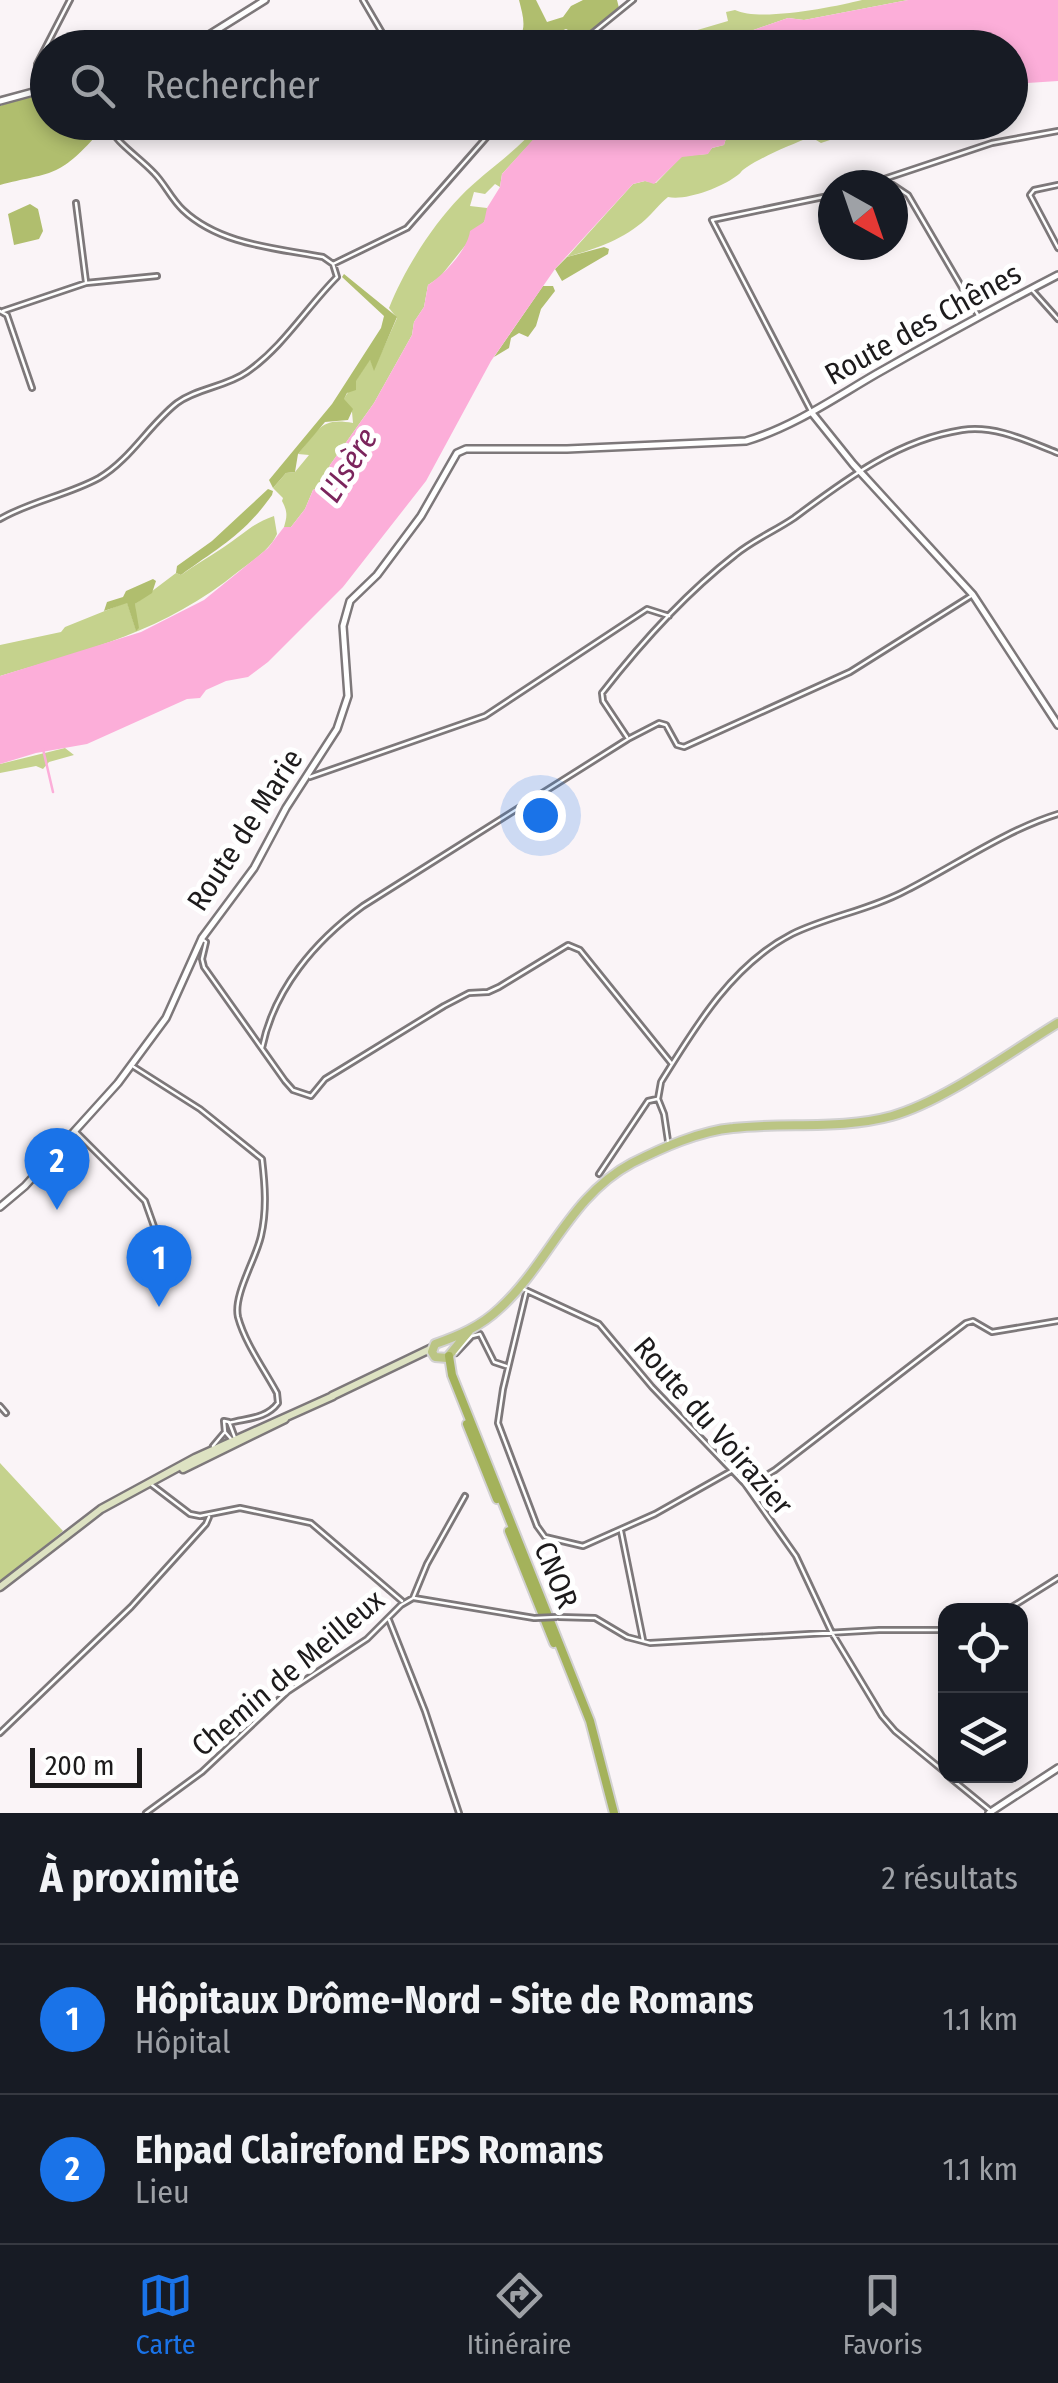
<!DOCTYPE html>
<html lang="fr">
<head>
<meta charset="utf-8">
<style>
  body { margin:0; font-family:"Fira Sans Condensed",sans-serif; background:#20242c; color:#f1f3f6 }
  .controls { position:absolute; right:30px; bottom:30px; display:grid; overflow:hidden; border-radius:20px; box-shadow:0 5px 15px #0003 }
  .controls button { width:90px; height:90px; display:grid; place-items:center; padding:0; border:0; border-bottom:2px solid #363941; background:#171b24; color:#f1f3f6; font:50px sans-serif }
  .compass { position:absolute; left:818px; top:170px; width:90px; height:90px; border-radius:50%; background:#171b24; box-shadow:0 5px 15px #0003; rotate:140deg }
  .scale { position:absolute; left:30px; bottom:25px; width:112px; box-sizing:border-box; padding-left:10px; border:5px solid #1d1b1c; border-top:0; font-size:28px; line-height:35px; white-space:nowrap; color:#1d1b1c; -webkit-text-stroke:8px #fff; paint-order:stroke }
  .you { position:absolute; left:540px; top:815px; width:35px; height:35px; margin:-25px; border:8px solid #fff; border-radius:50%; background:#1a73e8; box-shadow:0 0 0 15px #1a73e833 }
  .badge { display:grid; place-items:center; width:65px; height:65px; border-radius:50%; background:#1a73e8; color:#fff; font-size:32px; font-weight:700 }
  .pin { position:absolute; translate:-50% -82px; filter:drop-shadow(0 2px 5px #0008) }
  .pin::after { content:''; position:absolute; top:52px; width:35px; height:30px; background:inherit; clip-path:polygon(0 0,100% 0,50% 100%) }
  .list { margin:0; padding:0; list-style:none }
  h2 { display:flex; justify-content:space-between; align-items:center; height:130px; margin:0; padding:0 40px; font-size:42px }
  h2 small { font-size:32px; font-weight:400; color:#9ea1a6 }
  .list li { display:grid; grid-template-columns:65px 1fr auto; gap:30px; align-items:center; box-sizing:border-box; height:150px; padding:0 40px; border-top:2px solid #363941 }
  .list b { display:block; font-size:38px; white-space:nowrap }
  .list p { margin:0; font-size:32px; white-space:nowrap; color:#9ea1a6 }
  .list em { font-size:32px; font-style:normal; color:#9ea1a6 }
  .icon { flex:none; width:55px; height:55px; fill:none; stroke:currentColor; stroke-width:2; stroke-linecap:round; stroke-linejoin:round }
  .map { position:relative; flex:none; width:1058px; height:1813px; overflow:hidden }
  .search { position:absolute; background:#171b24; box-shadow:0 5px 15px #0003; left:30px; right:30px; top:30px; height:110px; display:flex; align-items:center; gap:25px; box-sizing:border-box; padding:0 35px; border-radius:55px; color:#9ea1a6; font-size:38px }
  .sheet { height:430px; background:#171b24 }
  nav { display:flex; justify-content:space-around; align-items:center; box-sizing:border-box; height:140px; border-top:2px solid #363941; background:#171b24; font-size:28px; color:#9ea1a6 }
  nav a { display:grid; justify-items:center; gap:5px }
  nav .on { color:#1a73e8 }
  .map>svg:first-child { display:block }
  .green { fill:#c5d28d }
  .forest { fill:#b0be6e }
  .water { fill:#fcaed9 }
  .lines { fill:none; stroke-linecap:round; stroke-linejoin:round }
  .stream { stroke:#fcaed9; stroke-width:2.5 }
  .minor-casing { stroke:#7d787a; stroke-width:8 }
  .tertiary-casing { stroke:#7d787a; stroke-width:10 }
  .secondary-casing { stroke:#7d787a; stroke-width:11 }
  .primary-casing { stroke:#d2d1d2; stroke-width:12 }
  .trunk-casing { stroke:#d2d1d2; stroke-width:12 }
  .minor { stroke:#fff; stroke-width:2.5 }
  .tertiary { stroke:#fff; stroke-width:5 }
  .secondary { stroke:#dde2c2; stroke-width:6 }
  .primary { stroke:#bbc584; stroke-width:8 }
  .trunk { stroke:#a4b25b; stroke-width:8 }
  .minor-bridge-casing { stroke:#7d787a; stroke-width:8; stroke-linecap:butt }
  .minor-bridge { stroke:#fff; stroke-width:2.5 }
  .labels { text-anchor:middle; stroke-width:10; stroke-linejoin:round; paint-order:stroke }
  .street-label { font-size:30px; fill:#1d1b1c; stroke:#fff }
  .water-label { font-size:32px; font-style:italic; fill:#7b245c; stroke:#fff }
</style>
</head>
<body>
<div class="map">
<svg width="1058" height="1813" viewBox="0 0 1058 1813">
  <rect width="100%" height="100%" fill="#faf4f7"/>
  <path class="green" d="M 862,0 L 908,0 L 804,20 L 788,18 L 745,33 L 714,33 L 694,47 L 633,48 L 640,42 L 643,46 L 728,21 L 726,12 L 735,10 C 759,22 834,7 862,0 Z
    M 540,123 L 549,123 L 502,174 L 500,187 L 495,184 L 485,194 L 474,192 L 470,206 L 487,208 L 488,213 L 484,222 L 440,277 L 428,285 L 424,307 L 414,322 L 412,335 L 374,403 L 330,465 L 324,484 L 313,490 L 305,509 L 291,527 L 284,527 C 287,517 288,512 282,501 L 283,498 L 273,488 L 286,473 L 295,472 L 309,455 L 298,454 C 319,429 321,417 353,423 L 352,412 L 343,400 L 370,359 L 374,369 L 397,318 L 389,308 C 404,270 432,226 460,197 C 485,171 517,152 540,123 Z
    M 746,123 L 880,123 L 821,143 L 811,137 C 792,144 764,156 747,167 C 739,172 743,172 735,177 C 720,188 685,201 668,197 C 659,204 654,212 646,219 C 623,240 595,249 567,257 L 633,184 L 645,181 L 656,183 L 682,156 L 707,154 L 712,148 L 724,145 L 727,135 Z
    M 274,516 L 277,534 C 270,550 253,560 239,571 C 164,632 90,649 0,676 L 0,645 L 61,632 L 65,627 L 127,602 L 136,630 L 135,604 L 176,573 L 181,575 C 195,565 209,557 224,547 C 243,535 251,524 274,516 Z
    M 65,748 L 74,755 L 49,762 L 43,769 L 36,766 L 0,773 L 0,764 Z
    M 0,1463 L 63,1531 L 0,1583 Z"/>
  <path class="forest" d="M 519,0 L 536,0 L 547,22 L 563,17 L 571,6 L 583,0 L 617,0 L 619,8 L 582,37 L 566,29 L 549,36 L 549,47 L 509,47 C 529,34 524,20 519,0 Z
    M 47,93 L 48,122 L 57,123 L 58,130 L 94,138 C 57,179 49,172 0,185 L 0,106 L 23,97 Z
    M 30,204 L 38,209 L 43,231 L 39,239 L 14,245 L 8,214 Z
    M 604,247 L 609,249 L 608,254 L 562,281 L 555,269 L 567,257 Z
    M 344,274 L 397,317 L 374,371 L 370,360 L 356,381 L 356,390 L 347,393 L 344,399 L 353,409 L 348,420 L 325,422 L 298,454 L 295,472 L 286,473 L 273,488 L 269,480 L 332,404 L 381,328 L 384,316 L 342,277 Z
    M 543,286 L 553,286 L 555,291 L 541,309 L 536,326 L 528,337 L 519,333 L 511,338 L 509,348 L 494,357 Z
    M 268,489 L 273,491 L 272,495 C 243,536 219,547 181,575 L 176,573 L 177,566 L 212,541 Z
    M 153,579 L 156,581 L 152,593 L 135,604 L 139,628 L 136,631 L 127,603 L 104,611 L 107,602 L 123,597 L 126,591 Z"/>
  <path class="water" d="M 908,0 L 1058,0 L 1058,81 L 1011,84 L 1010,48 L 694,47 L 714,33 L 745,33 L 788,18 L 804,20 Z
    M 549,122 L 746,123 L 727,135 L 724,145 L 712,148 L 708,154 L 682,157 L 654,184 L 645,181 L 633,184 L 555,269 L 491,361 L 426,481 L 343,587 L 268,662 L 248,677 L 226,681 L 206,690 L 200,698 L 187,699 L 87,744 L 36,753 L 0,764 L 0,676 L 141,632 L 204,600 L 268,548 L 284,527 L 291,527 L 305,509 L 313,490 L 324,484 L 330,465 L 374,403 L 412,335 L 414,322 L 424,307 L 428,285 C 444,275 468,249 470,231 L 484,222 L 487,208 L 500,187 L 502,174 Z"/>
  <g class="lines">
    <path class="stream" d="M 43,749 L 53,792"/>
    <defs>
      <path id="minor" d="M 363,0 L 391,48
        M 574,48 L 633,0
        M 36,88 L 37,64 L 70,0
        M 866,185 L 992,143 L 1058,131
        M 893,185 L 908,195 L 978,315
        M 1058,185 L 1034,190 L 1030,195 L 1058,248
        M 76,203 L 86,282
        M 333,264 L 407,228 L 500,122
        M 1032,290 L 1058,319
        M 0,311 L 7,315 L 32,388
        M 3,311 L 86,283 L 157,276
        M 811,411 L 712,220 L 833,195
        M 0,519 C 31,501 68,495 99,478 C 130,460 149,425 177,403 C 197,388 226,387 247,372 C 283,347 307,307 337,277 L 333,264 L 323,257 C 276,248 220,245 183,210 C 171,199 165,184 154,173 C 137,155 118,145 105,122
        M 627,737 L 603,701 L 602,693 C 641,643 685,594 735,555 C 753,540 775,531 794,518 C 845,480 897,440 962,430 C 996,425 1027,441 1058,453
        M 310,777 L 485,716 L 647,609 L 669,616
        M 202,939 L 206,942 L 202,959 L 204,967 L 285,1081 L 293,1090 L 311,1096 L 325,1079 L 444,1006 L 469,993 L 488,992 L 499,987 L 568,945 L 580,950 L 672,1064
        M 262,1048 C 274,989 315,941 363,906 L 628,739 L 659,723 L 666,725 L 677,745 L 684,747 L 850,672 L 971,596
        M 134,1067 L 200,1109 L 262,1159 C 265,1185 267,1210 261,1236 C 256,1259 233,1295 238,1317 C 245,1343 264,1369 277,1393 L 278,1403 C 266,1419 247,1418 229,1423
        M 75,1131 L 145,1201 L 162,1249
        M 668,1141 L 664,1114 L 658,1099 L 661,1082 C 695,1027 732,965 792,934 C 829,916 870,910 907,890 C 954,866 1008,829 1058,814
        M 599,1174 L 648,1101 L 657,1099
        M 521,1288 L 599,1324 L 652,1387 L 745,1484 L 796,1556 L 832,1633 L 882,1716 L 895,1731 L 946,1773
        M 526,1293 L 503,1389 L 498,1423 L 537,1526 L 545,1537 L 583,1546 L 655,1514 L 733,1470
        M 456,1353 L 472,1336 L 480,1334 L 494,1362 L 506,1366
        M 0,1406 L 6,1413
        M 232,1440 L 225,1432 L 224,1421 L 229,1422 L 235,1438
        M 213,1446 L 224,1433
        M 152,1485 L 190,1514 L 200,1516 L 240,1508 L 311,1523 L 402,1601
        M 749,1486 L 775,1470 L 966,1323 L 973,1321 L 992,1332 L 1058,1321
        M 621,1531 L 643,1640
        M 414,1598 L 534,1618
        M 1007,1610 L 1058,1578
        M 559,1617 L 595,1618 L 627,1637 L 650,1643 L 879,1630 L 946,1630
        M 389,1620 L 425,1711 L 459,1813
        M 0,1733 L 131,1607 L 206,1524 L 209,1517
        M 948,1776 L 992,1812
        M 146,1813 L 202,1772 L 287,1692 L 367,1639 L 401,1605 L 413,1598 L 427,1564 L 465,1496"/>
      <path id="tertiary" d="M 188,48 L 265,0
        M 0,101 L 48,88
        M 812,413 L 853,464 L 973,595 L 1058,725
        M 0,1207 L 25,1186 L 118,1083 L 166,1018 L 202,938 L 254,868 L 286,808 L 337,729 L 348,696 L 343,626 L 350,601 L 377,575 L 421,516 L 457,453 L 466,449 L 567,449 L 746,441 C 793,427 833,399 876,374 C 936,340 996,307 1058,275
        M 989,1813 L 1058,1768"/>
      <path id="secondary" d="M 332,1396 L 432,1348
        M 183,1469 L 285,1419
        M 0,1587 L 101,1509 L 195,1458 L 333,1396"/>
      <path id="primary" d="M 469,1331 L 447,1358 L 435,1357 L 432,1352 L 435,1344 C 458,1336 480,1327 500,1308 C 549,1263 570,1196 632,1163 C 662,1148 699,1131 733,1128 C 785,1122 841,1130 892,1116 C 945,1101 1010,1052 1058,1023"/>
      <path id="trunk" d="M 449,1356 L 452,1375 L 590,1721 L 614,1813
        M 467,1424 L 497,1499
        M 509,1531 L 554,1643"/>
    </defs>
    <use href="#minor" class="minor-casing"/>
    <use href="#tertiary" class="tertiary-casing"/>
    <use href="#secondary" class="secondary-casing"/>
    <use href="#primary" class="primary-casing"/>
    <use href="#trunk" class="trunk-casing"/>
    <use href="#minor" class="minor"/>
    <use href="#tertiary" class="tertiary"/>
    <use href="#secondary" class="secondary"/>
    <use href="#primary" class="primary"/>
    <use href="#trunk" class="trunk"/>
    <defs>
      <path id="minor-bridge" d="M 535,1618 L 557,1617"/>
    </defs>
    <use href="#minor-bridge" class="minor-bridge-casing"/>
    <use href="#minor-bridge" class="minor-bridge"/>
  </g>
  <g class="labels">
    <g class="street-label">
      <text transform="translate(923 324) rotate(-29)" y="10">Route des Chênes</text>
      <text transform="translate(245 830) rotate(-57)" y="10">Route de Marie</text>
      <text transform="translate(713 1426) rotate(49)" y="10">Route du Voirazier</text>
      <text transform="translate(556 1575) rotate(68)" y="10">CNOR</text>
      <text transform="translate(288 1673) rotate(-40)" y="10">Chemin de Meilleux</text>
    </g>
    <g class="water-label">
      <text transform="translate(348 465) rotate(-58)" y="11">L'Isère</text>
    </g>
  </g>
</svg>
<div class="controls">
<button><svg class="icon" aria-label="locate" viewBox="0 0 24 24"><circle cx="12" cy="12" r="6"/><path d="M12 2v4M12 18v4M2 12h4M18 12h4"/></svg></button>
<button><svg class="icon" aria-label="layers" viewBox="0 0 24 24"><path d="M12 4l9 5-9 5-9-5zM3 14l9 5 9-5"/></svg></button>
</div>
<svg class="compass" viewBox="-18 -18 36 36"><path d="M0-13l5 13h-10z" fill="#e53935"/><path d="M0 13l5-13h-10z" fill="#9ea1a6"/></svg>
<div class="scale">200 m</div>
<div class="you"></div>
<div class="pin badge" style="left:159px;top:1307px">1</div>
<div class="pin badge" style="left:57px;top:1210px">2</div>
<div class="search"><svg class="icon" aria-label="search" viewBox="0 0 24 24"><circle cx="10" cy="10" r="6"/><path d="M15 15l6 6"/></svg>Rechercher</div>
</div>
<section class="sheet">
<h2>À proximité<small>2 résultats</small></h2>
<ul class="list">
<li><span class="badge">1</span><div><b>Hôpitaux Drôme-Nord - Site de Romans</b><p>Hôpital</p></div><em>1.1 km</em></li>
<li><span class="badge">2</span><div><b>Ehpad Clairefond EPS Romans</b><p>Lieu</p></div><em>1.1 km</em></li>
</ul>
</section>
<nav>
<a class="on"><svg class="icon" aria-label="map" viewBox="0 0 24 24"><path d="M3 6l6-2 6 2 6-2v14l-6 2-6-2-6 2zM9 4v14M15 6v14"/></svg>Carte</a>
<a><svg class="icon" aria-label="directions" viewBox="0 0 24 24"><path d="M12 3l9 9-9 9-9-9zM9 14v-3h6M13 9l2 2-2 2"/></svg>Itinéraire</a>
<a><svg class="icon" aria-label="saved" viewBox="0 0 24 24"><path d="M7 4h10v16l-5-4-5 4z"/></svg>Favoris</a>
</nav>
</body>
</html>
